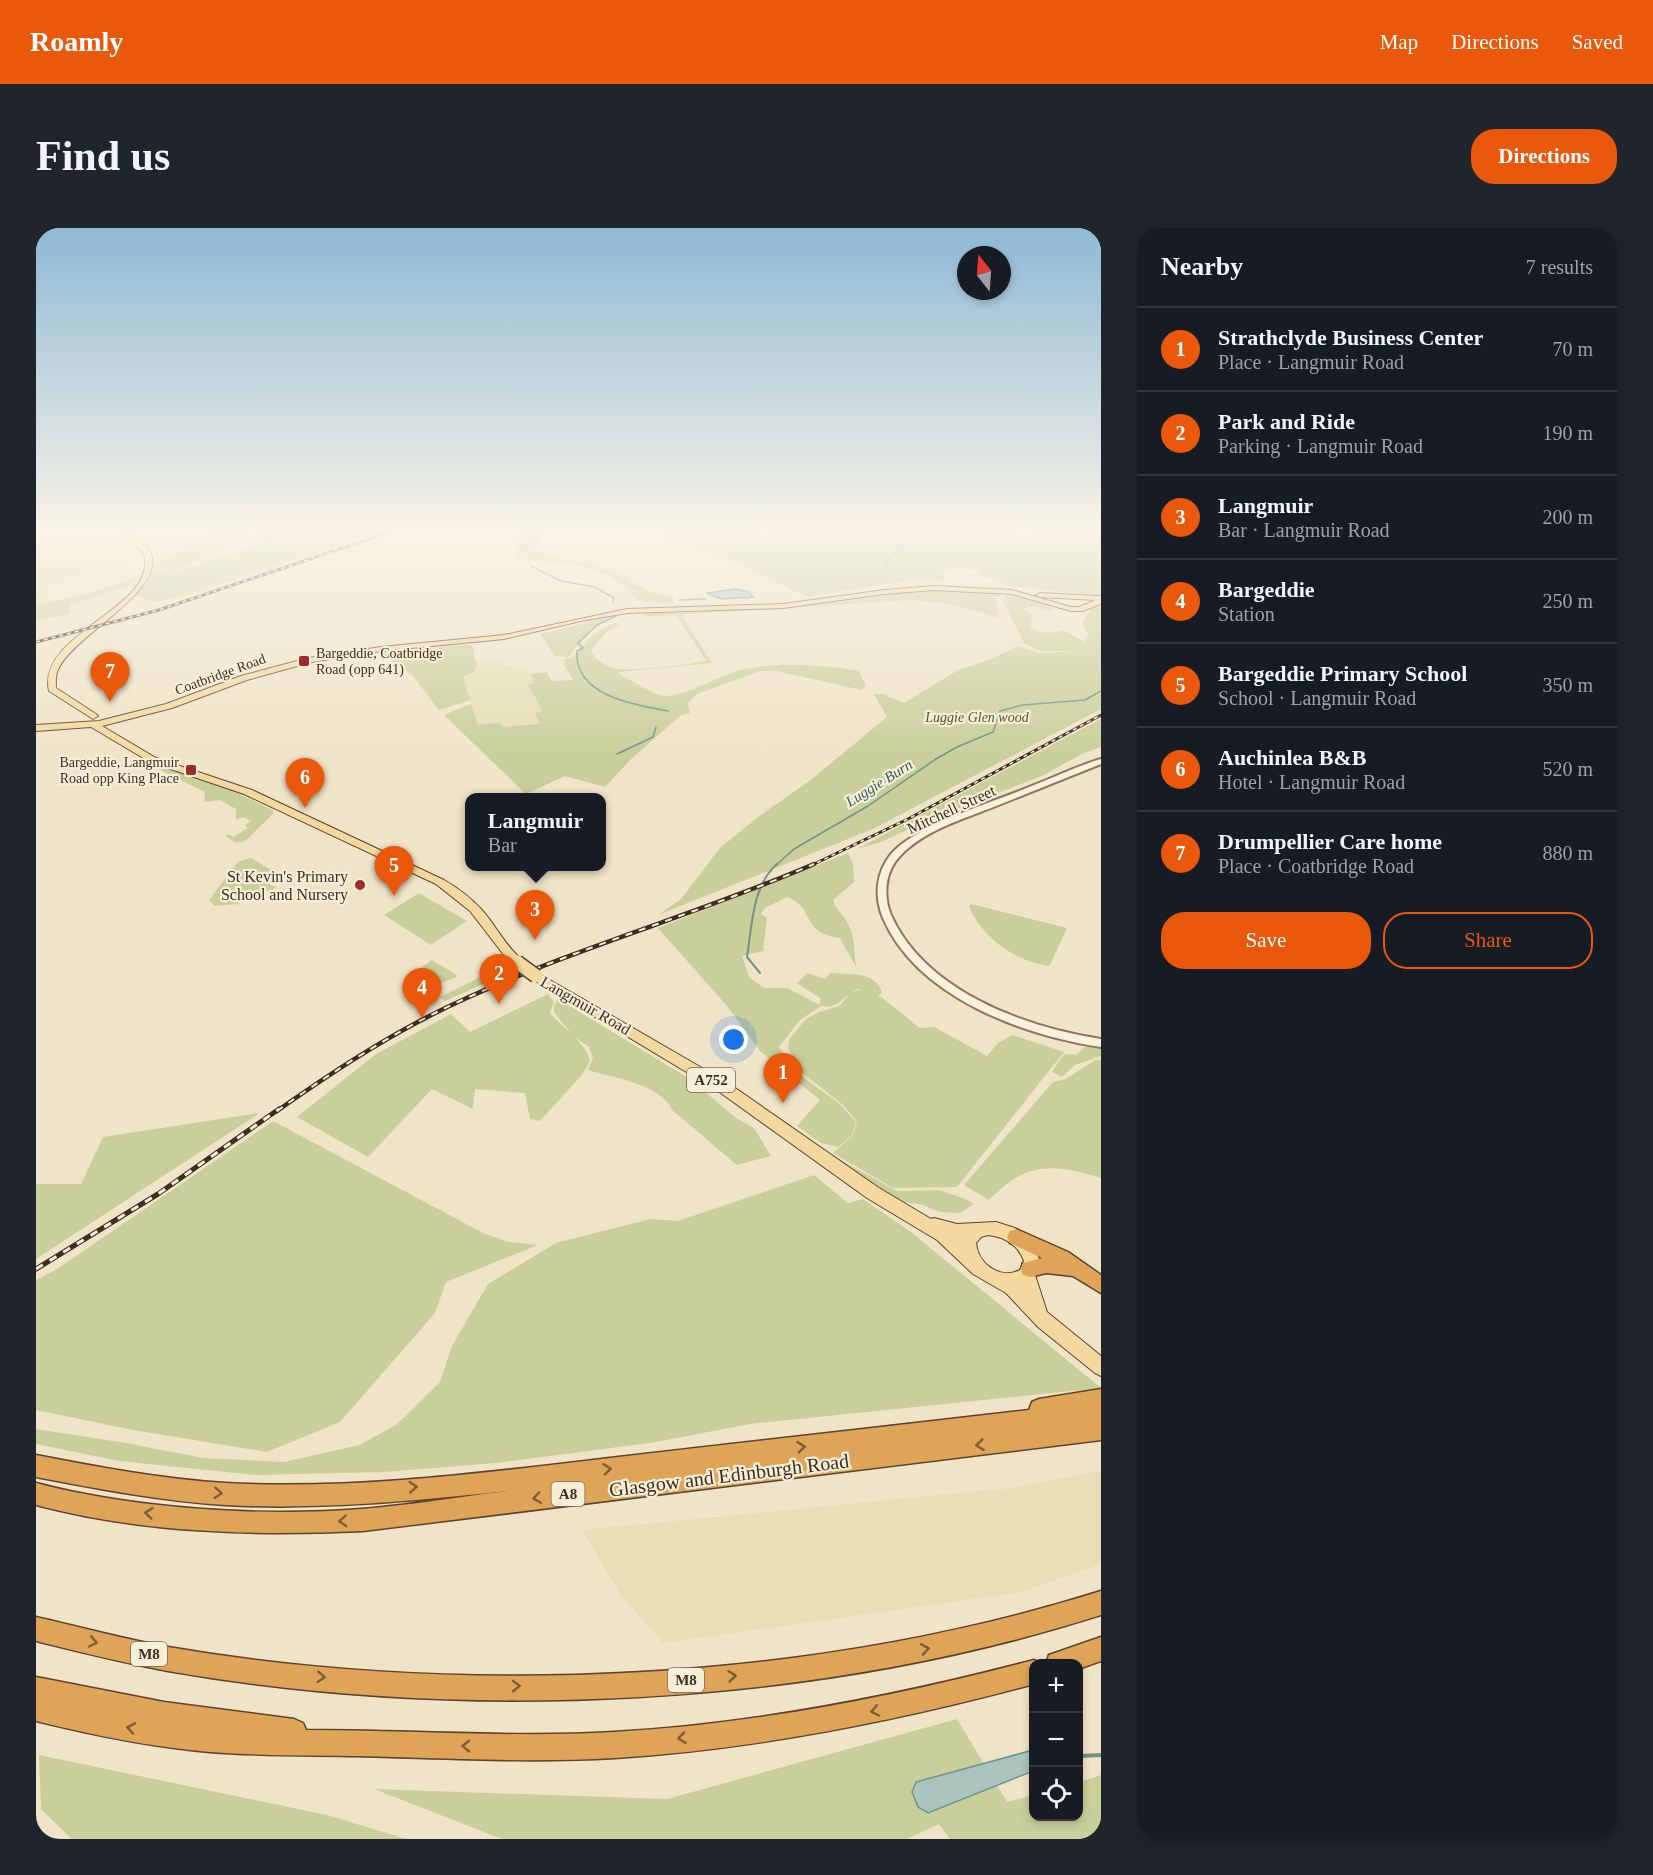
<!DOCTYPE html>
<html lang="en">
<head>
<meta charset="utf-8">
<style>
  body { margin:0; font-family:Georgia,serif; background:#20242c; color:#f1f3f6 }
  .controls { position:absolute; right:18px; bottom:18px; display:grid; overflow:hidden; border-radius:12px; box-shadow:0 3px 9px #0003 }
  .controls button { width:54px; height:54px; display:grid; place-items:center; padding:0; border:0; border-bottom:2px solid #363941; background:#171b24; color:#f1f3f6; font:30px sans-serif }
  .compass { position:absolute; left:921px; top:18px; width:54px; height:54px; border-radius:50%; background:#171b24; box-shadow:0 3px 9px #0003; rotate:343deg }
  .you { position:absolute; left:698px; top:812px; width:21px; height:21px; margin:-15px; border:4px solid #fff; border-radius:50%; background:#1a73e8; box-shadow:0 0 0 9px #1a73e833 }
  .badge { display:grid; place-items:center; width:39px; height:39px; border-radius:50%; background:#ea580c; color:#fff; font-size:20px; font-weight:700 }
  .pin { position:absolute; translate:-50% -50px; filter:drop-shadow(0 2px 3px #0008) }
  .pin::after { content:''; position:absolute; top:32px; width:21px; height:18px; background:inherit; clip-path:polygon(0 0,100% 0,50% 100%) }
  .popup { position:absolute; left:429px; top:565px; width:141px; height:78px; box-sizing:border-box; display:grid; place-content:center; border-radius:12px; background:#171b24; filter:drop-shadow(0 2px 4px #0005); font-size:20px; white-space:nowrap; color:#9ea1a6 }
  .popup b { font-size:22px; color:#f1f3f6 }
  .popup::after { content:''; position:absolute; left:50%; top:100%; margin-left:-12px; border:12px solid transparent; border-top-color:#171b24 }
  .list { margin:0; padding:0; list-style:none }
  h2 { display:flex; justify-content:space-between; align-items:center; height:78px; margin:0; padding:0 24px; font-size:26px }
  h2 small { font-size:20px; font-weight:400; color:#9ea1a6 }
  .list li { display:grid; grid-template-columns:39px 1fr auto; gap:18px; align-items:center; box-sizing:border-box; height:84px; padding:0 24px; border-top:2px solid #363941 }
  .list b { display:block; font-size:22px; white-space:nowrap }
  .list p { margin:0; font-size:20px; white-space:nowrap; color:#9ea1a6 }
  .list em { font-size:20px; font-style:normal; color:#9ea1a6 }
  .actions { display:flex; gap:12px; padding:18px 24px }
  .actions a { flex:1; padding:14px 0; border:2px solid #ea580c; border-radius:24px; text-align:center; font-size:21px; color:#ea580c }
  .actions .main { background:#ea580c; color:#fff }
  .icon { flex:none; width:33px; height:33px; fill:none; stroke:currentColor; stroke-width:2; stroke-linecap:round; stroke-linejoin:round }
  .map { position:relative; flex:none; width:1065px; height:1611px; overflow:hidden; border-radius:24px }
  header { display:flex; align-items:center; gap:36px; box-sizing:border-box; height:84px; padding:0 30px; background:#ea580c; color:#fff }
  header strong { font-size:28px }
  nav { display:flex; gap:33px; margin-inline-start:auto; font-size:21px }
  .intro { display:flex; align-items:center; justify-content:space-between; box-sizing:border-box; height:144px; padding:0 36px }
  h1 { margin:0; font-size:42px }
  .button { padding:15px 27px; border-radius:24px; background:#ea580c; color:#fff; font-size:21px; font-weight:700 }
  main { display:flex; gap:36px; padding:0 36px }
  aside { flex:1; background:#171b24; border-radius:24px; box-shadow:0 3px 9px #0003 }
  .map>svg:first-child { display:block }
  .farmland { fill:#e6deb5 }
  .green { fill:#c9cf9b; fill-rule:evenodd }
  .water { fill:#a9c4bc; stroke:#6f938a; stroke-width:1.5 }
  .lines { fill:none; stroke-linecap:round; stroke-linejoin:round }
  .stream-far2 { stroke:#6f938a; stroke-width:1.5 }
  .stream-far1 { stroke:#6f938a; stroke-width:2 }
  .stream { stroke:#6f938a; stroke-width:4 }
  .minor-casing { stroke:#8d765c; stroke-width:4 }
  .major-casing { stroke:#5b4430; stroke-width:2 }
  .highway-casing { stroke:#5b4430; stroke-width:3 }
  .minor { fill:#faf1dc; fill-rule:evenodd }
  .major { fill:#f3d9a0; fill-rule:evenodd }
  .highway { fill:#e0a458; fill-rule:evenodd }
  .rail-far2-casing { stroke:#3d2e20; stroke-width:3 }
  .rail-far1-casing { stroke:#3d2e20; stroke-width:4.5 }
  .rail-casing { stroke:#3d2e20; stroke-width:5 }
  .rail-far2 { stroke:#f7eed8; stroke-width:1.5; stroke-dasharray:4; stroke-linecap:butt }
  .rail-far1 { stroke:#f7eed8; stroke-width:2; stroke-dasharray:7; stroke-linecap:butt }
  .rail { stroke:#f7eed8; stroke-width:3; stroke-dasharray:8; stroke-linecap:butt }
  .major-bridge-casing { stroke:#5b4430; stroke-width:16; stroke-linecap:butt }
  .major-bridge { stroke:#f3d9a0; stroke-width:13 }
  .oneway { stroke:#7e5d36 }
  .poi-dot { fill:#9e2a2b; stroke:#f7eed8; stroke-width:2 }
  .labels { text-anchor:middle; stroke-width:4.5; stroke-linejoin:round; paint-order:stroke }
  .far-poi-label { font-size:14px; fill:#3d2e20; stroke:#f7eed8; text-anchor:start }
  .far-street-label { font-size:14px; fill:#3d2e20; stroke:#f7eed8 }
  .far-park-label { font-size:14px; font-style:italic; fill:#4d5a26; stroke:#f7eed8 }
  .far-water-label { font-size:15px; font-style:italic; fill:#2f5d5a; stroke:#f7eed8 }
  .shield { fill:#f7eed8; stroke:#756857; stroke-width:1.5 }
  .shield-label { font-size:15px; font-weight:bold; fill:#3d2e20 }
  .street-label { font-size:16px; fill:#3d2e20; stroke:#f7eed8 }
  .poi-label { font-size:16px; fill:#3d2e20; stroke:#f7eed8; text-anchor:end }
  .near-street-label { font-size:20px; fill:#3d2e20; stroke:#f7eed8 }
</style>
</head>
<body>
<header>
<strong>Roamly</strong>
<nav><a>Map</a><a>Directions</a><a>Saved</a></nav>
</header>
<div class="intro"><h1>Find us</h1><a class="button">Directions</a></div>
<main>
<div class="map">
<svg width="1065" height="1611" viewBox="0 0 1065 1611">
  <rect width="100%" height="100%" fill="#f0e4c8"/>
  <path class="farmland" d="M 0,303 L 85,303 L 107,330 L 8,358 L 15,372 L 0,376 Z
    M 97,303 L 169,303 L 137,326 L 123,330 L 109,310 Z
    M 465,433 L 467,437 L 485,440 L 496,448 L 497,455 L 492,458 L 508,483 L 505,496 L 466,499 L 464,494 L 441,497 L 427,449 L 432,448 L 441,435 Z
    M 1065,1243 L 1065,1336 L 985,1364 L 627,1415 L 584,1366 L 546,1302 L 975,1260 Z"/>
  <path class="green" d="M 169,303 L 345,303 L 150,367 L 120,374 L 97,367 L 111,354 L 118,341 L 139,344 L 249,308 L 190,320 L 138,343 L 118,340 L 117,336 L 141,324 Z
    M 481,303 L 510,303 L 500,321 C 523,334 551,333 576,343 C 597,351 612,368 636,368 L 637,374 C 623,376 603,377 594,365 L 603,363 L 592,362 L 573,347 L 539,337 L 487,331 L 480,328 Z
    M 894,303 L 988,303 L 976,312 L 977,312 L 994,303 L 1065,303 L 1065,367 L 970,358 L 960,351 L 944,349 L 946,342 L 919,340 L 907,343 L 909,353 L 875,352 L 771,369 L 673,323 L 634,315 L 627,309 L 630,306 L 619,304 Z
    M 102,349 L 93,358 L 34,377 L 33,386 L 0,392 L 0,377 L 50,366 Z
    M 904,362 L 966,366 L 960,372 L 963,390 L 913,376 L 875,372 L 755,380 L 870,364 Z
    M 970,366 L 996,371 L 1020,381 L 1012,383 L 994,378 L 987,381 L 996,385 L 995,400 C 1006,406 1016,406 1027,402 L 1049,414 L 1052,406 L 1046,395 L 1056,380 L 1065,379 L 1065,481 L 837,601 L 622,687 L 645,671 L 684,620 L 718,592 L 776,551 L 851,489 L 838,466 L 847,466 L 868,475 L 922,442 L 955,431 L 982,418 L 1003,425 L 1043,423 L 1005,423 L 989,416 L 967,374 Z
    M 739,380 L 742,381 L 649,386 L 646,388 L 676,435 L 583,444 L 583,446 C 592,451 622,468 628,468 C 649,468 671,454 690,447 C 728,432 784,436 823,443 L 830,458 L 825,462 L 741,443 L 724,443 L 661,466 L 652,475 L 654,485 L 645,487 L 595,531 L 569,559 L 529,548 L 490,566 L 408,487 L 435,476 L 442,497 L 464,494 L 466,499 L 504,496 L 499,485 L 507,483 L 492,457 L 497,455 L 496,448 L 493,446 L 511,444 L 516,453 L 537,452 L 528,437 L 529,431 L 536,430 L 558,406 L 580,394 L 583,397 L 569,405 L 555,423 C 560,432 572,440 582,441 C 595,443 660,437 670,432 L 640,387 L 607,389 L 608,385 Z
    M 574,389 L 558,398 L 532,429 L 519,428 L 504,406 Z
    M 429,417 L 435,417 L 439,423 L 437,427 L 441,435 L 438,444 L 427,449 L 434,472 L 403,482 L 376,447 L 344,425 Z
    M 1065,491 L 1065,519 L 1046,526 L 1006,548 L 897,590 L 845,614 L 821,621 Z
    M 124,539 L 194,562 L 237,582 L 237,586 L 209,613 L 200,615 L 189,608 L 193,606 L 197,609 L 212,600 L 209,597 L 215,593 L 207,589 L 200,592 L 200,581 L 184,572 L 168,574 L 169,564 L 120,540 Z
    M 812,625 L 817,636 L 818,654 L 797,672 C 800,682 808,687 812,696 C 819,708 818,725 820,739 L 804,710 C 763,704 781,681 751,669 L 729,680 L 725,686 L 731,690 L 727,723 L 706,728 L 713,749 L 728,760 L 751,760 L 784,777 L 784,770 L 761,755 L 771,745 L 790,751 L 794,745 C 813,747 838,742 846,764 L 842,769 L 845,769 L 884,800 L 898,799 L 951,828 L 962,815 L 976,807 L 1028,824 L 921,959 L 857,960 L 797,925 L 817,907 L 821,894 L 807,877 L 764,843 L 767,849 L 804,876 L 820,894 L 816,907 L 802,919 L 785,915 L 761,898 L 784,872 L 724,823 L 691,778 L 622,700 ZM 822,761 L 827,764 L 822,762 L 815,765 L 803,778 L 783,784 L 770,791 L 754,810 L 752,820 L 762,843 L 743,819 L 764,792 L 785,778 C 802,782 808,767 822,761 Z
    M 215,630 L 235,642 L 230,645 L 237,649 L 242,646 L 244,652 L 239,651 L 234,657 L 240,659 L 236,663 L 231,663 L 226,669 L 231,670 L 215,674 L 215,670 L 204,672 L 203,676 L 179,678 L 173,672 L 202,634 Z
    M 383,665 L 431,693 L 395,717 L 348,687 Z
    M 935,676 L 1031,700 L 1015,735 L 1012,738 C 979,733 945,709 933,678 Z
    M 396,732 L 422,748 L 391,761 L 369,750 Z
    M 465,739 L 479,742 L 409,773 L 404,769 Z
    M 512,766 L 518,774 L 514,785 C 527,800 550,815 554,833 L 546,847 L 504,893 L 494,891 L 489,865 L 439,861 L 437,881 L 396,861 L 332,929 L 261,889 L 340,826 L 415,786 L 434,804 Z
    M 522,771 L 654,851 L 700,890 L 718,900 L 735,928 L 701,937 L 636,882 C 625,856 577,850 552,842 L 557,829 L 553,819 L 537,808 L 518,784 L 518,778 Z
    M 1050,818 L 1065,820 L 1065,828 L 1039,837 L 1026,849 L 1016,844 L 1028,826 L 1040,827 Z
    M 1059,832 L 1065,832 L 1065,950 C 1017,935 989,934 953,972 L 928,957 L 1017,854 L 1030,851 Z
    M 224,885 L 0,1031 L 0,956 L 45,956 L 67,909 Z
    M 237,893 L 449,1006 L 473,1014 L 502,1017 L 410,1054 L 399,1085 L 304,1194 L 231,1224 L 97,1202 L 0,1182 L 0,1052 L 21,1041 Z
    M 799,929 L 861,963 L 903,962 L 927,970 L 938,976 L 924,985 L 904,984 L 884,976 L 865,974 Z
    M 778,947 L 812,975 L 827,971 L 875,1004 L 1065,1160 L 714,1196 L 620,1214 L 538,1225 L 460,1235 L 348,1244 L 219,1247 L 83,1233 L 0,1216 L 0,1201 L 90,1215 L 167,1230 L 248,1234 L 323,1217 L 360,1197 L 404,1154 L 416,1118 L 452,1056 L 520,1015 L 614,991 L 642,993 Z
    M 921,1491 L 971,1574 L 997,1567 L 998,1588 L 1042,1588 L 1043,1554 L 1065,1547 L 1065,1611 L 914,1611 L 903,1596 L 871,1611 L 466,1611 L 338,1561 L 631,1571 Z
    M 3,1527 L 291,1587 L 370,1611 L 36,1611 L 5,1581 Z"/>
  <path class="water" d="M 700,361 L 713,364 L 717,369 L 685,371 L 671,365 Z
    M 997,1522 L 997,1543 L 892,1585 L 882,1579 L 876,1564 L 880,1554 Z"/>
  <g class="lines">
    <path class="stream-far2" d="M 482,328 L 505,303
      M 849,337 L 859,323 L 865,320 L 863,316
      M 495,338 L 525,353 L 559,359 L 578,370 L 577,375
      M 643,372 L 669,371
      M 580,388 L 561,397 L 542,415 L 547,420 L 541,423 C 538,468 599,477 632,483
      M 581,526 L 617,509 L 620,499
      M 739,638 L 758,621 L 832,578 L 900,531 L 921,519 L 957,504 L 964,483 L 987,477 L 1049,472 L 1065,463"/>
    <path class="stream-far1" d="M 724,745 L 711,729 C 716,698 716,658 741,636"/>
    <path class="stream" d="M 1042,1528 L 1065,1527"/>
    <defs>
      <path id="minor" d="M 1065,531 L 1065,536 C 1030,550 995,564 960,578 C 928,591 888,602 864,628 C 849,643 847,668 855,687 C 889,763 988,799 1065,811 L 1065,819 C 986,807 881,769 847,690 C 838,668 840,645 855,626 C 880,597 957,574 993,559 C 1017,550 1041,538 1065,531 Z"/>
      <path id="major" d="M 86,303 L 93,303 C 101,309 112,316 115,326 C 129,364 36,408 22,442 C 19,447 20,454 20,460 L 60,486 L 62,488 L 57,491 L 13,463 C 0,405 123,380 108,326 Z
        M 898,358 L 976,362 L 1035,379 L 1043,379 L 1060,372 L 1004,369 L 1000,367 L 1004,365 L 1063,368 L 1065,368 L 1065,376 L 1047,383 L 1035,383 L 976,366 L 898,362 L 848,366 L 747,380 L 591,385 L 545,393 L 468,411 L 345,423 L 276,434 L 211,452 L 136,480 L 66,498 L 120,530 L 216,562 L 408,652 C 422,660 435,670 446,682 C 460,698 469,717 485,731 L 487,734 L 485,737 L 477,737 L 471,731 L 434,683 L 400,656 L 208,566 L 114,534 L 55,499 L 0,503 L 0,497 L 63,493 L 130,476 L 205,448 L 272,430 L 345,419 L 468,407 L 591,381 L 747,376 L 848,362 Z
        M 500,744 L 692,855 L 843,960 L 895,991 L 898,990 L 921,996 L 960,994 L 979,1000 L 995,1014 L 1004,1033 L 999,1047 L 1011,1084 L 1065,1128 L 1065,1148 L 1059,1145 L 1002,1099 L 970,1065 L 937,1046 L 901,1012 L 831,970 L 682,863 L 496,751 L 494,748 L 496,745 ZM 952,1007 C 969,1009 982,1017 988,1033 L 984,1042 C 964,1052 942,1036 940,1015 L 945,1009 Z"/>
      <path id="highway" d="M 980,1001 L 1032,1024 L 1065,1047 L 1065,1065 L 1037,1048 L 1010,1045 L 994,1049 L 987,1047 L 985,1041 L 987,1035 L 1006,1030 L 974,1015 L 971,1009 L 974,1003 Z
        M 1065,1161 L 1065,1212 L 327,1303 C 219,1308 105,1305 0,1277 L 0,1255 C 99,1281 225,1289 326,1281 C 375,1277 423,1269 471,1263 C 378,1273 283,1282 189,1277 C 125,1273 63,1261 0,1249 L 0,1227 C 62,1239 125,1251 189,1255 C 317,1262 447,1245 574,1230 C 714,1214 853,1198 993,1182 L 996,1174 L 1003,1171 Z
        M 1065,1363 L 1065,1387 C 777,1479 430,1495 132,1443 C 88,1435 44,1424 0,1413 L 0,1389 C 44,1399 88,1411 132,1419 C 430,1470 776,1454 1065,1363 Z
        M 1065,1409 L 1065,1433 L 1042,1441 L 1042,1436 L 1010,1436 L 1013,1427 Z
        M 998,1432 L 1007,1436 L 998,1436 L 998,1456 C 861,1493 721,1521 579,1530 C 493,1535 407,1530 321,1528 C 272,1527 223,1528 174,1524 C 115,1519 57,1507 0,1493 L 0,1449 L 128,1474 L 258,1491 L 267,1495 L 270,1502 C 373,1502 475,1510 578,1504 C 720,1496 861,1468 998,1432 Z"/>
    </defs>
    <use href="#minor" class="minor-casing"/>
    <use href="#major" class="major-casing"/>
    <use href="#highway" class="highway-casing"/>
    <use href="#minor" class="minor"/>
    <use href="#major" class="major"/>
    <use href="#highway" class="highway"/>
    <defs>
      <path id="rail-far2" d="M 0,414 L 123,382 L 357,303
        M 774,638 L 872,591 L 1065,487"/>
      <path id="rail-far1" d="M 241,883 C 302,840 365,799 433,769 C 545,718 665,685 778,636"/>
      <path id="rail" d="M 0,1041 L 122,966 L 243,881"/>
    </defs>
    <use href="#rail-far2" class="rail-far2-casing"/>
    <use href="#rail-far1" class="rail-far1-casing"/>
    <use href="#rail" class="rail-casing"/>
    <use href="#rail-far2" class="rail-far2"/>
    <use href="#rail-far1" class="rail-far1"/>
    <use href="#rail" class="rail"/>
    <defs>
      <path id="major-bridge" d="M 481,734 L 500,748"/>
    </defs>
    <use href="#major-bridge" class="major-bridge-casing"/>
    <use href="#major-bridge" class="major-bridge"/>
  </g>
  <defs><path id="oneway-chevron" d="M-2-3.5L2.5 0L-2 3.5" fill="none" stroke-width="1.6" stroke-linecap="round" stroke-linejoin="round" transform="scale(1.5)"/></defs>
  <g class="oneway">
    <use href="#oneway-chevron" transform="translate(944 1217) rotate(173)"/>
    <use href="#oneway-chevron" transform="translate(765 1219) rotate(-6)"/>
    <use href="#oneway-chevron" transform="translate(571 1241) rotate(-7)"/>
    <use href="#oneway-chevron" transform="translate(377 1259) rotate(-4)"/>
    <use href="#oneway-chevron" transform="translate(182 1265) rotate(5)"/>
    <use href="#oneway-chevron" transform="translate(501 1270) rotate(172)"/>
    <use href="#oneway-chevron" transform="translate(113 1285) rotate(-173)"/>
    <use href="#oneway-chevron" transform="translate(307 1293) rotate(177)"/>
    <use href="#oneway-chevron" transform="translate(57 1414) rotate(12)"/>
    <use href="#oneway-chevron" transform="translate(889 1421) rotate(-9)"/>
    <use href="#oneway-chevron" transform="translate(696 1448) rotate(-6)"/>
    <use href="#oneway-chevron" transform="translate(285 1449) rotate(4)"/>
    <use href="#oneway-chevron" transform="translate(480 1458) rotate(-1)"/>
    <use href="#oneway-chevron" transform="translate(839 1483) rotate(168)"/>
    <use href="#oneway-chevron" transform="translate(95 1500) rotate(-170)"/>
    <use href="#oneway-chevron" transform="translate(646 1510) rotate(173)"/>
    <use href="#oneway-chevron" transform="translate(430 1518) rotate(-179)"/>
  </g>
  <linearGradient id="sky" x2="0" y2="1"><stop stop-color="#8fbad6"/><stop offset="0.57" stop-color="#f8f3e6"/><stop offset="1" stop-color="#f8f3e6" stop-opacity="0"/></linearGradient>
  <rect width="1065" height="528" fill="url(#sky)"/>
  <g class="poi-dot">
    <rect x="262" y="427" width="12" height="12" rx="3"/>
    <rect x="149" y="536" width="12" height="12" rx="3"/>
    <circle cx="324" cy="657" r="6"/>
  </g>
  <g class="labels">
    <g class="far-poi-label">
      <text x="280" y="430">Bargeddie, Coatbridge<tspan x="280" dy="16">Road (opp 641)</tspan></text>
      <text x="143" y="539" text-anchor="end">Bargeddie, Langmuir<tspan x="143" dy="16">Road opp King Place</tspan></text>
    </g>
    <g class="far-street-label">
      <text transform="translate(184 446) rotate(-20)" y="5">Coatbridge Road</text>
    </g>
    <g class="far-park-label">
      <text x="941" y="494">Luggie Glen wood</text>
    </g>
    <g class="far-water-label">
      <text transform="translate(843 555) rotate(-32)" y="5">Luggie Burn</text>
    </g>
    <g class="shield">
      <rect x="651" y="840" width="48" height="24" rx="4.5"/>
      <rect x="515.5" y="1254" width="33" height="24" rx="4.5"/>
      <rect x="95" y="1414" width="36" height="24" rx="4.5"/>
      <rect x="632" y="1440" width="36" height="24" rx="4.5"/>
    </g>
    <g class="shield-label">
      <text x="675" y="857">A752</text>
      <text x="532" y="1271">A8</text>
      <text x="113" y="1431">M8</text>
      <text x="650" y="1457">M8</text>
    </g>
    <g class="street-label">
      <text transform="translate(915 581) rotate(-25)" y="6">Mitchell Street</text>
      <text transform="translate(550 777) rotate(30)" y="6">Langmuir Road</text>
    </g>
    <g class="poi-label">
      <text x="312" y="654">St Kevin's Primary<tspan x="312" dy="18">School and Nursery</tspan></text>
    </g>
    <g class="near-street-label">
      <text transform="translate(693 1247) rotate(-7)" y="7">Glasgow and Edinburgh Road</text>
    </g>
  </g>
</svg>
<div class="controls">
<button>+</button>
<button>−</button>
<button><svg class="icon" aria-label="locate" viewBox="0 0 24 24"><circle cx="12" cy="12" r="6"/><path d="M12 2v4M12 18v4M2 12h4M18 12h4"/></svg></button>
</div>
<svg class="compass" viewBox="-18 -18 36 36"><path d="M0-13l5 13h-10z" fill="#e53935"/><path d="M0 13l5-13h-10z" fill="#9ea1a6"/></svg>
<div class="you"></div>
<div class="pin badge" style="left:747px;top:875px">1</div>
<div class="pin badge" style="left:463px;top:776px">2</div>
<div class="pin badge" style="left:499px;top:712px">3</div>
<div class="popup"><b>Langmuir</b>Bar</div>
<div class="pin badge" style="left:386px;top:790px">4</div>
<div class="pin badge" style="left:358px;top:668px">5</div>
<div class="pin badge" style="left:269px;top:580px">6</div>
<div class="pin badge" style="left:74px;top:474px">7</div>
</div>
<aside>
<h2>Nearby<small>7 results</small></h2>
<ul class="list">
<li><span class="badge">1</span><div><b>Strathclyde Business Center</b><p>Place · Langmuir Road</p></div><em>70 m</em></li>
<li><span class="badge">2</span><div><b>Park and Ride</b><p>Parking · Langmuir Road</p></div><em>190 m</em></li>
<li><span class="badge">3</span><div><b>Langmuir</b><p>Bar · Langmuir Road</p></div><em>200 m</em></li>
<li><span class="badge">4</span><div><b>Bargeddie</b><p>Station</p></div><em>250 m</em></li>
<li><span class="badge">5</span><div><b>Bargeddie Primary School</b><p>School · Langmuir Road</p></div><em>350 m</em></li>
<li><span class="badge">6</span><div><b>Auchinlea B&amp;B</b><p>Hotel · Langmuir Road</p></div><em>520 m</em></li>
<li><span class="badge">7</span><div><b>Drumpellier Care home</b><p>Place · Coatbridge Road</p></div><em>880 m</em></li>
</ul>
<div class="actions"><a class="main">Save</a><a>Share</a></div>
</aside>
</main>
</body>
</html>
